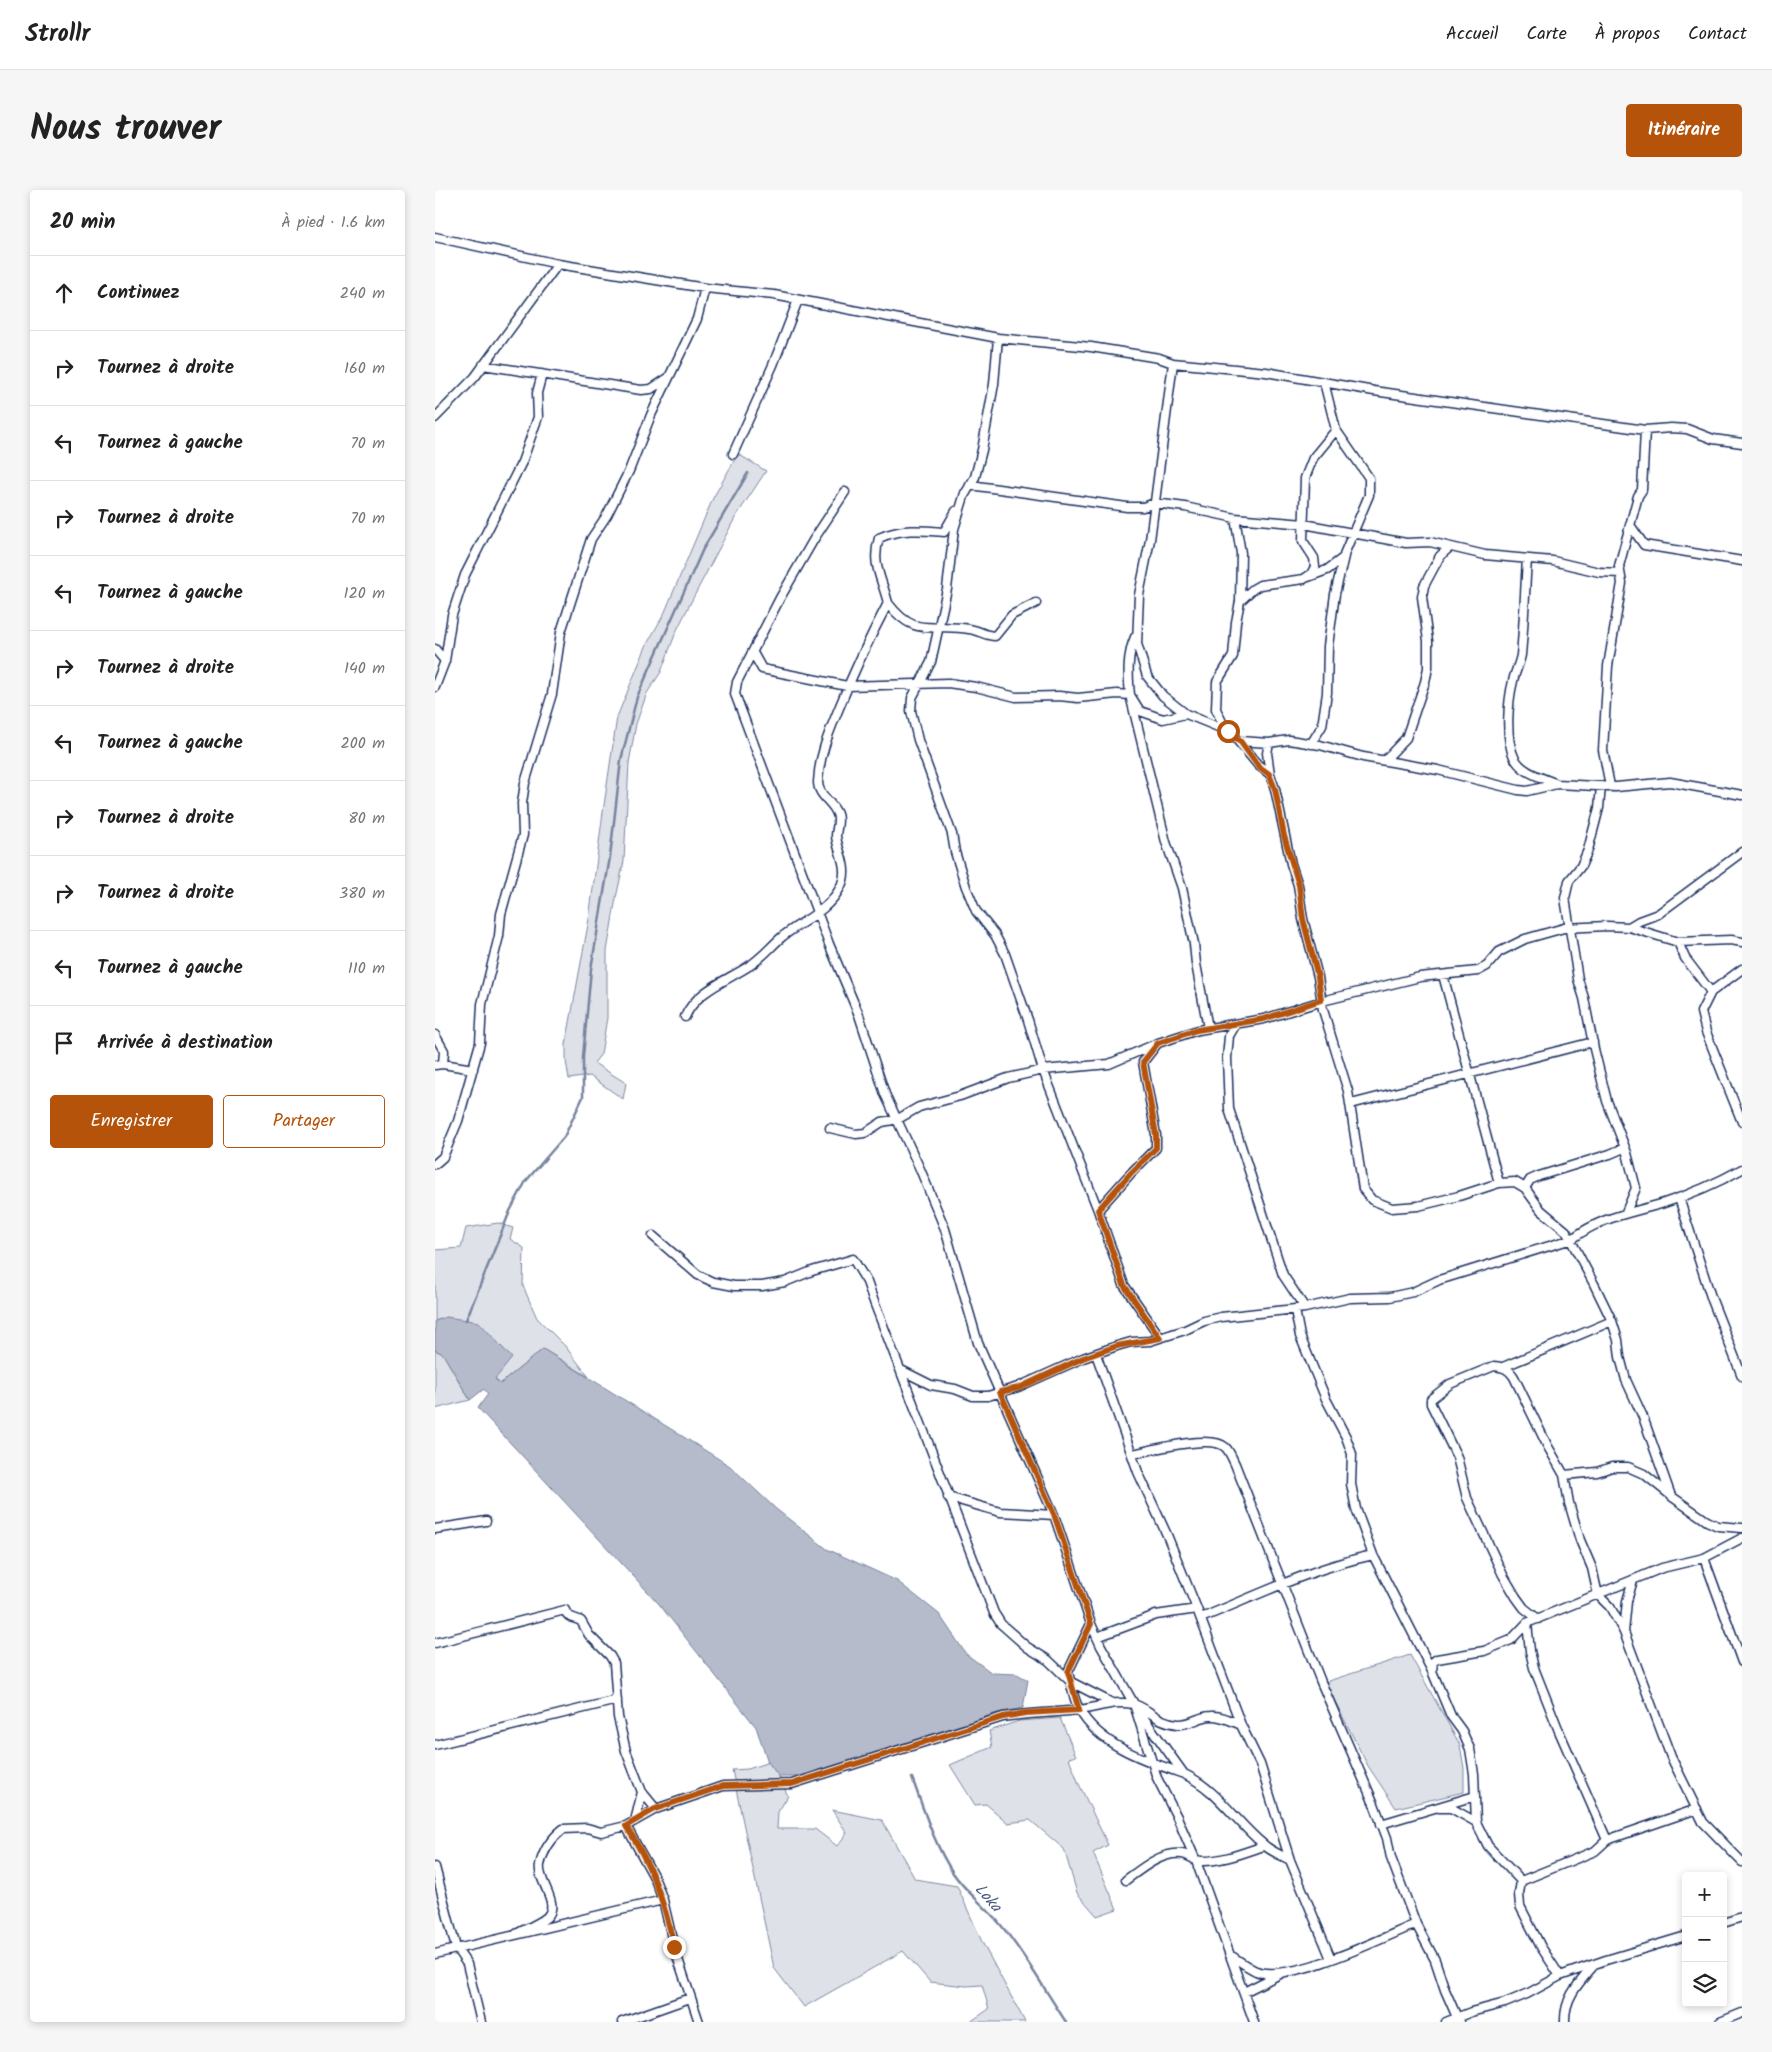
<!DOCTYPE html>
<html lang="fr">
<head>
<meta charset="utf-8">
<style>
  body { margin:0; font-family:Kalam,sans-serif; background:#f6f6f6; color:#222 }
  .controls { position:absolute; right:15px; bottom:15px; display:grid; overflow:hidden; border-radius:5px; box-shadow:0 2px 8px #0003 }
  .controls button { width:45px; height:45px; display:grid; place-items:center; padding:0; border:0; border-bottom:1px solid #e0e0e0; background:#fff; color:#222; font:25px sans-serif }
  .stop { position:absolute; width:15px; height:15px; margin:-11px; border:4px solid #b45309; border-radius:50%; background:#fff }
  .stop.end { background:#b45309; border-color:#fff; box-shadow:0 1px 5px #0008 }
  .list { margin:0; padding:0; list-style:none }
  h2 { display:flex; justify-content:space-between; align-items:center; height:65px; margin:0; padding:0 20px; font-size:21px }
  h2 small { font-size:16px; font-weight:400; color:#767676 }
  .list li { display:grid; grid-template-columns:32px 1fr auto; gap:15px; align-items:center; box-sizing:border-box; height:75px; padding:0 20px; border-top:1px solid #e0e0e0 }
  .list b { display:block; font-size:19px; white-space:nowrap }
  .list em { font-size:16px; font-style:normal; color:#767676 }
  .actions { display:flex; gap:10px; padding:15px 20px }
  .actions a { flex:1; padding:11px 0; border:1px solid #b45309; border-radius:5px; text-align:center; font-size:18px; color:#b45309 }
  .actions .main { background:#b45309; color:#fff }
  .icon { flex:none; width:28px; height:28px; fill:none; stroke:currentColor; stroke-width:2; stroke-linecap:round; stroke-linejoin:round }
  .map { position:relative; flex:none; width:1307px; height:1832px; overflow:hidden; border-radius:5px }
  header { display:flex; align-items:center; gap:30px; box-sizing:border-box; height:70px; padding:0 25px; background:#fff; border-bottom:1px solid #e0e0e0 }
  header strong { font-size:24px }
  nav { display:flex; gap:28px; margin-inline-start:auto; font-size:18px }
  .intro { display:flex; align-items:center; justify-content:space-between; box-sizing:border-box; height:120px; padding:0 30px }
  h1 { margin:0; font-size:35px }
  .button { padding:12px 22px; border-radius:5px; background:#b45309; color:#fff; font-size:18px; font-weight:700 }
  main { display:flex; gap:30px; padding:0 30px }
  aside { flex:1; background:#fff; border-radius:5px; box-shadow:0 2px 8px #0003 }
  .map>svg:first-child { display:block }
  .green { fill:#dee1e7; stroke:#7c88a2 }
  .water { fill:#b5bbca; stroke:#77839f }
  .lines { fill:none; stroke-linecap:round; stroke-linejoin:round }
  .stream { stroke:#77839f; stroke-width:2.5 }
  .minor-casing { stroke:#1b2f5e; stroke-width:11 }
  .minor { stroke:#fff; stroke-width:8 }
  .route { stroke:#b45309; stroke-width:6 }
  .labels { text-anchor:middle; stroke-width:5; stroke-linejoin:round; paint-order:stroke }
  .water-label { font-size:16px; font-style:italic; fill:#49597e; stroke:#fff }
</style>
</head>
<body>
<header>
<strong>Strollr</strong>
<nav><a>Accueil</a><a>Carte</a><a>À propos</a><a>Contact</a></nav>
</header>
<div class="intro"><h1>Nous trouver</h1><a class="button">Itinéraire</a></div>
<main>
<aside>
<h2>20 min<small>À pied · 1.6 km</small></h2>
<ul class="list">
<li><svg class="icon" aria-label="ahead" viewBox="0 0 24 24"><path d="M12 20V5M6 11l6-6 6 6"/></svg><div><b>Continuez</b></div><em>240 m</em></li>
<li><svg class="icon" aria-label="right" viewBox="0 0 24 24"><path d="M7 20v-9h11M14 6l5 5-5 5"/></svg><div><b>Tournez à droite</b></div><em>160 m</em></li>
<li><svg class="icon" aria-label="left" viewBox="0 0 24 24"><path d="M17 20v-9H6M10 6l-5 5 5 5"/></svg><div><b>Tournez à gauche</b></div><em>70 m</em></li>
<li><svg class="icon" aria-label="right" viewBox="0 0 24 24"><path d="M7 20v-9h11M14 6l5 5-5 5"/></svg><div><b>Tournez à droite</b></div><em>70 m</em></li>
<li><svg class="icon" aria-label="left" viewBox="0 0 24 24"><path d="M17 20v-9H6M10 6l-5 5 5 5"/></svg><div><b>Tournez à gauche</b></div><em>120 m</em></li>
<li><svg class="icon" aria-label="right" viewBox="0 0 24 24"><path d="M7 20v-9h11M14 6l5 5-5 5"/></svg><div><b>Tournez à droite</b></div><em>140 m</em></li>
<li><svg class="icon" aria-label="left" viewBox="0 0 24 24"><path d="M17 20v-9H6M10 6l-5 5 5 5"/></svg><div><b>Tournez à gauche</b></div><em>200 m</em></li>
<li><svg class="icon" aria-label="right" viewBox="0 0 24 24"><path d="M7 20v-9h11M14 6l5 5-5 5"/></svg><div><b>Tournez à droite</b></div><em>80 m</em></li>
<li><svg class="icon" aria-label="right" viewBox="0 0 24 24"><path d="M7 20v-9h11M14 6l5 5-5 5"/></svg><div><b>Tournez à droite</b></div><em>380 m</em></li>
<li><svg class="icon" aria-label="left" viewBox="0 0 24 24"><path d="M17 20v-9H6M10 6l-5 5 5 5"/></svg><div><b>Tournez à gauche</b></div><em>110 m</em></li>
<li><svg class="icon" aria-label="arrive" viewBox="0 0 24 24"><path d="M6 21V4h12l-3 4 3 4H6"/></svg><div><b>Arrivée à destination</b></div></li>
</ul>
<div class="actions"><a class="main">Enregistrer</a><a>Partager</a></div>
</aside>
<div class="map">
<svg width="1307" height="1832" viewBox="0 0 1307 1832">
  <rect width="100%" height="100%" fill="#fff"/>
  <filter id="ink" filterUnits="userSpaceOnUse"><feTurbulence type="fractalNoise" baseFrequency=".02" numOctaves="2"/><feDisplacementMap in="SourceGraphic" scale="10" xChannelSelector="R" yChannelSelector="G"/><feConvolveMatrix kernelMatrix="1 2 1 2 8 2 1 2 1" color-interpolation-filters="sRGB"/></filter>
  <g filter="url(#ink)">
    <path class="green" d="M 303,264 L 331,281 L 300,328 L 255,414 L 241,442 L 226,482 L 212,503 L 201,534 L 194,573 L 189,671 L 181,708 L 172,761 L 172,828 L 166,864 L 159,873 L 191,893 L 188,909 L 155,886 L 134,889 L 131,871 L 131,854 L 154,729 L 168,622 L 182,527 L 212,454 L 229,424 L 278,308 Z
      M 63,1033 L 78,1038 L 75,1049 L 89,1058 L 88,1096 L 102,1128 L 130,1156 L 154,1187 L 108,1159 L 65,1194 L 11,1127 L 0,1131 L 0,1060 L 26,1058 L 31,1038 Z
      M 0,1160 L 8,1164 L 35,1210 L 0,1219 Z
      M 975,1465 L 1025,1555 L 1029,1578 L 1029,1602 L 961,1618 L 933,1576 L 890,1492 Z
      M 625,1528 L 641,1566 L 634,1568 L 644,1594 L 673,1655 L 658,1663 L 682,1719 L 662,1726 L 642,1703 L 629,1659 L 595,1630 L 573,1633 L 551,1614 L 540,1615 L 515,1575 L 557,1557 L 554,1541 L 584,1531 Z
      M 334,1572 L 344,1587 L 353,1606 L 343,1622 L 342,1639 L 380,1639 L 402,1656 L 412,1643 L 397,1620 L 447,1630 L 480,1689 L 522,1696 L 548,1754 L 590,1832 L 535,1832 L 554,1819 L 547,1795 L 531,1796 L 495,1792 L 468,1761 L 369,1817 L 339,1778 L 297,1580 L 313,1579 Z"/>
    <path class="water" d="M 11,1127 L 44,1132 L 77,1168 L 60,1189 L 65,1194 L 108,1159 L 295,1276 L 341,1319 L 392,1359 L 462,1391 L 504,1424 L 531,1464 L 557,1483 L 582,1484 L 593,1490 L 588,1518 L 562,1523 L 366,1587 L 344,1587 L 333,1572 L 321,1537 L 224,1414 L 43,1218 L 53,1204 L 49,1199 L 35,1210 L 8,1164 L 0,1160 L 0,1131 Z"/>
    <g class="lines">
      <path class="stream" d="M 31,1130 L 75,1021 L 91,991 L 129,947 L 148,907 L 148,867 L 156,779 L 175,667 L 186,570 L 202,507 L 268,359 L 313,283
        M 477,1588 C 489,1620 499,1654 518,1683 C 531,1702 550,1716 565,1734 C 590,1764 609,1799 631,1832"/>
      <defs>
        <path id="minor" d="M 0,47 L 123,74 L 270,98 L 339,105 L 563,148 L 656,157 L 724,168 L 738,173 L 831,182 L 939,201 L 1210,240 L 1236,238 L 1252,239 L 1278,249 L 1307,253
          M 738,173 L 715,350 L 704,405 L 702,454 L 712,486 L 728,506 L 751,524 L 793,541
          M 48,175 L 206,200 L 216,199 L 233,188
          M 0,228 L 40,187 L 123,74
          M 298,264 L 338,175 L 363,110
          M 535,295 L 692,317 L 708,317 L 720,313 L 750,317 L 800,328 L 869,334 L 971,353 L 995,352 L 1050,365 L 1118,371 L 1164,382 L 1185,383
          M 410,302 L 379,349 L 345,408 L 302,492 L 300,504 L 394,754 L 424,825 L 450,904 L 485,979 L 510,1039 L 543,1153 L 619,1325 L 656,1434 L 666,1456 L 699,1514 L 722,1588 L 742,1627 L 761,1671 L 819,1832
          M 530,303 L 519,339 L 512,399 L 496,472 L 477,508 L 476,521 L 483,550 L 517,644 L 520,662 L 531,697 L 541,721 L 560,745 L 570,764 L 593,830 L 608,880 L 663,1020 L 689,1095 L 725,1147
          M 529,306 L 540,287 L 547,260 L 559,194 L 563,148
          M 800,328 L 806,363 L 805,411
          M 1195,335 L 1209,355 L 1307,371
          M 1092,369 C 1090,401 1089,433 1086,465 C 1084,475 1080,482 1078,491 C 1073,511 1070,548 1079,567 C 1086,582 1105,587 1120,593
          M 873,387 L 892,380 L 908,368
          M 453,413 C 481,450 496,432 534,439 C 543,440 551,446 560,446 L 577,425 L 601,413
          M 700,447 C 692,465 693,485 695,505 L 731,652 L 747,698 L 759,754 L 761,774 L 773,838
          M 0,459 L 10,471
          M 318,463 L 327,479 L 412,496 L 513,493 L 541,497 L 581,507 L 624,506 L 643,508 L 682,504 L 695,505 L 705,521 L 728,529 L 751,524
          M 0,497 L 10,471 L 17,425 L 30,385 L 87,272 L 103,227 L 102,203 L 107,184
          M 805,551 L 834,553 L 854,550 L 885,555 L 928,567 L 1003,580 L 1083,600 L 1092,601 L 1122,594 L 1181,597 L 1235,592 L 1307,605
          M 834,553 L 832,563 L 835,584 L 840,599 L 856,674 L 863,695 L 868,729 L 883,787 L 888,820 L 913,901 L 928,999 L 937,1010 L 957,1018 L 983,1016 L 1024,1006 L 1064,993 L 1080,992 L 1090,998 L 1106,1020 L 1131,1041 L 1159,1094 L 1177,1131 L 1183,1150 L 1185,1167 L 1191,1190 L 1208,1227 L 1236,1306 L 1272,1331 L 1283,1336 L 1307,1338
          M 876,554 L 887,536 L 892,503 L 893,456 L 900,404 L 910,362 L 934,305 L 934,288 L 901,240 L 889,192
          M 950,570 L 971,548 L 990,492 L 993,478 L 993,451 L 987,407 L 989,396 L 1005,366 L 1015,357
          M 835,584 L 823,575 L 787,532 L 781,519 L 782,492 L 798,466 L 801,432 L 805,411 L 818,399 L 825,395 L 869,389 L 876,384 L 880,377 L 879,368 L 868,351 L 870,288 L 878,268 L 901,240
          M 1166,596 L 1164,618 L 1153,660 L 1146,676 L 1134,691 L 1130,708 L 1143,789 L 1149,808 L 1159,859 L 1172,911 L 1192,963 L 1201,998 L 1191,1022
          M 1175,596 L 1168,560 L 1173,476 L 1187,393 L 1184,376 L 1203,306 L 1207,300 L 1210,240
          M 1194,737 L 1204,731 L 1223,724 L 1307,662
          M 1243,752 L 1250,768 L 1276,802
          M 1307,779 L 1276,802 L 1266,822 L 1271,842 L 1307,932
          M 1008,785 L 1064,993
          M 250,827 C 261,801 291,791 314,776 C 327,768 336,756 348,746 C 367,731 393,721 405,698 C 407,694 409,687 409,683 C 410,671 402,658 401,646 C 401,639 405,631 402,624 C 398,612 383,606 383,592 C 384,567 393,545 402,523 C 417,485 434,449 453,413 C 447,388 436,375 444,348 C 466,338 486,340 509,342 L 521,321
          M 801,834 L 794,846 L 792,868 L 794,919 L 848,1085 L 870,1118
          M 0,845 L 9,861 L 8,874
          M 0,875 L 8,874 L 38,879
          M 916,914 L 1158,852
          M 395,938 L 421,944 L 430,943 L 447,932 L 463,929 L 484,917 L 525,906 L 573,888 L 608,880 L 674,874 L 723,853 L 763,840 L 829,829 L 887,811 L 985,787 L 1043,781 L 1052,776 L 1064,762 L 1090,749 L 1129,738 L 1172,736 L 1194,737 L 1243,752 L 1296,750 L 1307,752
          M 0,974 L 8,967 L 23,931 L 45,853 L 47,814 L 64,746 L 66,724 L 88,645 L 87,613 L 90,593 L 117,504 L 126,442 L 156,349 L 172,325 L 194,281 L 216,225 L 262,129 L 270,98
          M 1090,998 L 1095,990 L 1104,986 L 1175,964 L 1189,958
          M 1244,1008 L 1277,1110 L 1307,1186
          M 663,1020 L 696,983 L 721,958 L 721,945 L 708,872 L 722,854
          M 218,1046 L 263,1085 L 278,1092 L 299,1096 L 327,1096 L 350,1092 L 377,1081 L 418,1069 L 432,1092 L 439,1112 L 559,1423 L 566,1434 L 592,1457 L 613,1470 L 636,1492 L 677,1513
          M 860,1120 L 865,1146 L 891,1209 L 911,1247 L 917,1264 L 916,1294 L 921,1319 L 938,1365 L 997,1481 L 1016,1526 L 1027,1541 L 1035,1559 L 1039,1584 L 1041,1632 L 1053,1656 L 1086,1691
          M 661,1164 L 703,1282 L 732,1345 L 762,1419 L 806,1535 L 825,1574 L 855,1670 L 896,1769
          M 1068,1177 L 1177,1131
          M 466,1180 L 496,1195 L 520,1199 L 538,1206 L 553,1206 L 583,1197 L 648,1168 L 682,1156 L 696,1152 L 715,1151 L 750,1140 L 769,1131 L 786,1127 L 870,1118 L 915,1108 L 955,1107 L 978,1102 L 1004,1090 L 1137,1049 C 1168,1026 1193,1024 1229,1013 C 1257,1004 1282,993 1307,979
          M 698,1264 C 716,1260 776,1244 790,1257 C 794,1260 797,1268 800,1274 L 886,1492 L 939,1614 L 952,1648 L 956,1668 L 981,1734 L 1000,1770 L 1010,1800 L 1024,1832
          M 1129,1285 L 1162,1282 L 1177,1277 L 1193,1277 L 1209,1284 L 1234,1304
          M 513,1307 L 565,1322 L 619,1325
          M 0,1339 L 51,1331
          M 1269,1368 L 1307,1472
          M 766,1428 C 823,1405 877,1378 938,1365
          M 1103,1429 L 1089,1418 L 1081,1407 L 1068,1385 L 1032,1308 L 1022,1267 L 996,1214 L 996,1209 L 1015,1194 L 1059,1176 C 1069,1177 1074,1179 1079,1187 L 1112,1255 L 1129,1285 L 1134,1313 L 1145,1350 L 1157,1378 L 1163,1405 L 1175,1417 L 1189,1442 L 1236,1567 L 1268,1632 L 1307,1672
          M 1092,1433 L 1095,1461 L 1099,1478 L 1124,1541 L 1172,1650
          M 656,1434 L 633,1482 C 636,1494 638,1508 644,1519 C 664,1556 712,1571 749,1584
          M 1189,1442 L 1192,1411 L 1198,1390
          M 662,1447 L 721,1425 L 762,1419
          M 0,1453 L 130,1420 C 133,1429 139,1427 146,1431 L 154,1445 L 175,1466 L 179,1473 L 183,1527 L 191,1561 L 207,1602 L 221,1619
          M 997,1481 L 998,1472 L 1002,1469 L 1049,1461 L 1076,1450 L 1092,1433 L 1227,1378 L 1269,1368 L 1307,1348
          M 703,1520 L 749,1584 C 782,1599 801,1632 828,1654 C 835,1661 846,1665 855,1670
          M 0,1555 L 182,1510
          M 1004,1618 L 1016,1618 L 1041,1632
          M 200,1631 L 207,1602
          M 946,1634 L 1040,1606
          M 191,1636 L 219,1687 L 228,1710 L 239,1757 L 264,1832
          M 0,1677 L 21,1758 L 32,1774 L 46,1832
          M 691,1690 C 706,1679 727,1661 747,1664 C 756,1665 759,1672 768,1671 C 789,1671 810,1662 829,1656
          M 1086,1691 L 1160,1661 L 1172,1650 L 1262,1619
          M 1086,1691 L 1084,1704 L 1085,1716 L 1106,1757 L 1125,1786
          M 1288,1733 L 1307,1727
          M 81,1744 C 90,1739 104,1734 112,1727 C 126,1713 102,1691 105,1675 C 108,1661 117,1648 128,1639 L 152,1638 L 166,1642 L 191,1636 L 221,1619 L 288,1596 L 357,1594 L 568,1527 C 593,1523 619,1523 644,1520 C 662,1518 680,1510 698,1514 C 714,1518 720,1532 743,1534 C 755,1535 765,1526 776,1526 C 786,1525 797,1531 806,1535
          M 0,1764 L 228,1710
          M 795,1765 C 803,1770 812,1777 821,1781 C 855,1794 947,1748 981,1734
          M 809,1802 L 845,1784
          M 187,1832 L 255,1808
          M 1011,1832 L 1036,1822 L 1070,1813 L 1092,1804 L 1125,1786 L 1171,1770 L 1251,1746
          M 1130,1832 C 1129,1807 1145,1792 1160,1774
          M 1285,1832 L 1307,1823"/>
      </defs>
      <use href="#minor" class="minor-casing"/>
      <use href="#minor" class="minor"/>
    </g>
  </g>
  <g class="lines" filter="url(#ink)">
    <path class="route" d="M 239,1757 C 230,1713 216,1673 191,1636 L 220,1619 L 288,1596 L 357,1594 L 568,1527 L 590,1523 L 644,1520 L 633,1482 L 656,1434 L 619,1324 L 565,1202 L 584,1198 L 648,1168 L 682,1156 L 725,1148 L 689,1095 L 663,1020 L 696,983 L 721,958 L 721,945 L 708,872 L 723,853 L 762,840 L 829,829 L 886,810 L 883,787 L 868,729 L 864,695 L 849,646 L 840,599 L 834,584 L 823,576 L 805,551 L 793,541"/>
  </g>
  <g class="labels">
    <g class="water-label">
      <text transform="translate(554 1707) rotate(49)" y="6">Loka</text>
    </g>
  </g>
</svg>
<div class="controls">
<button>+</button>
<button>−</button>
<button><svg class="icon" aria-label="layers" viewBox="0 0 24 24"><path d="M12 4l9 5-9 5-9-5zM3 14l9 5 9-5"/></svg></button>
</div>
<div class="stop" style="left:793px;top:541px"></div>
<div class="stop end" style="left:239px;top:1757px"></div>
</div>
</main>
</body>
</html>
